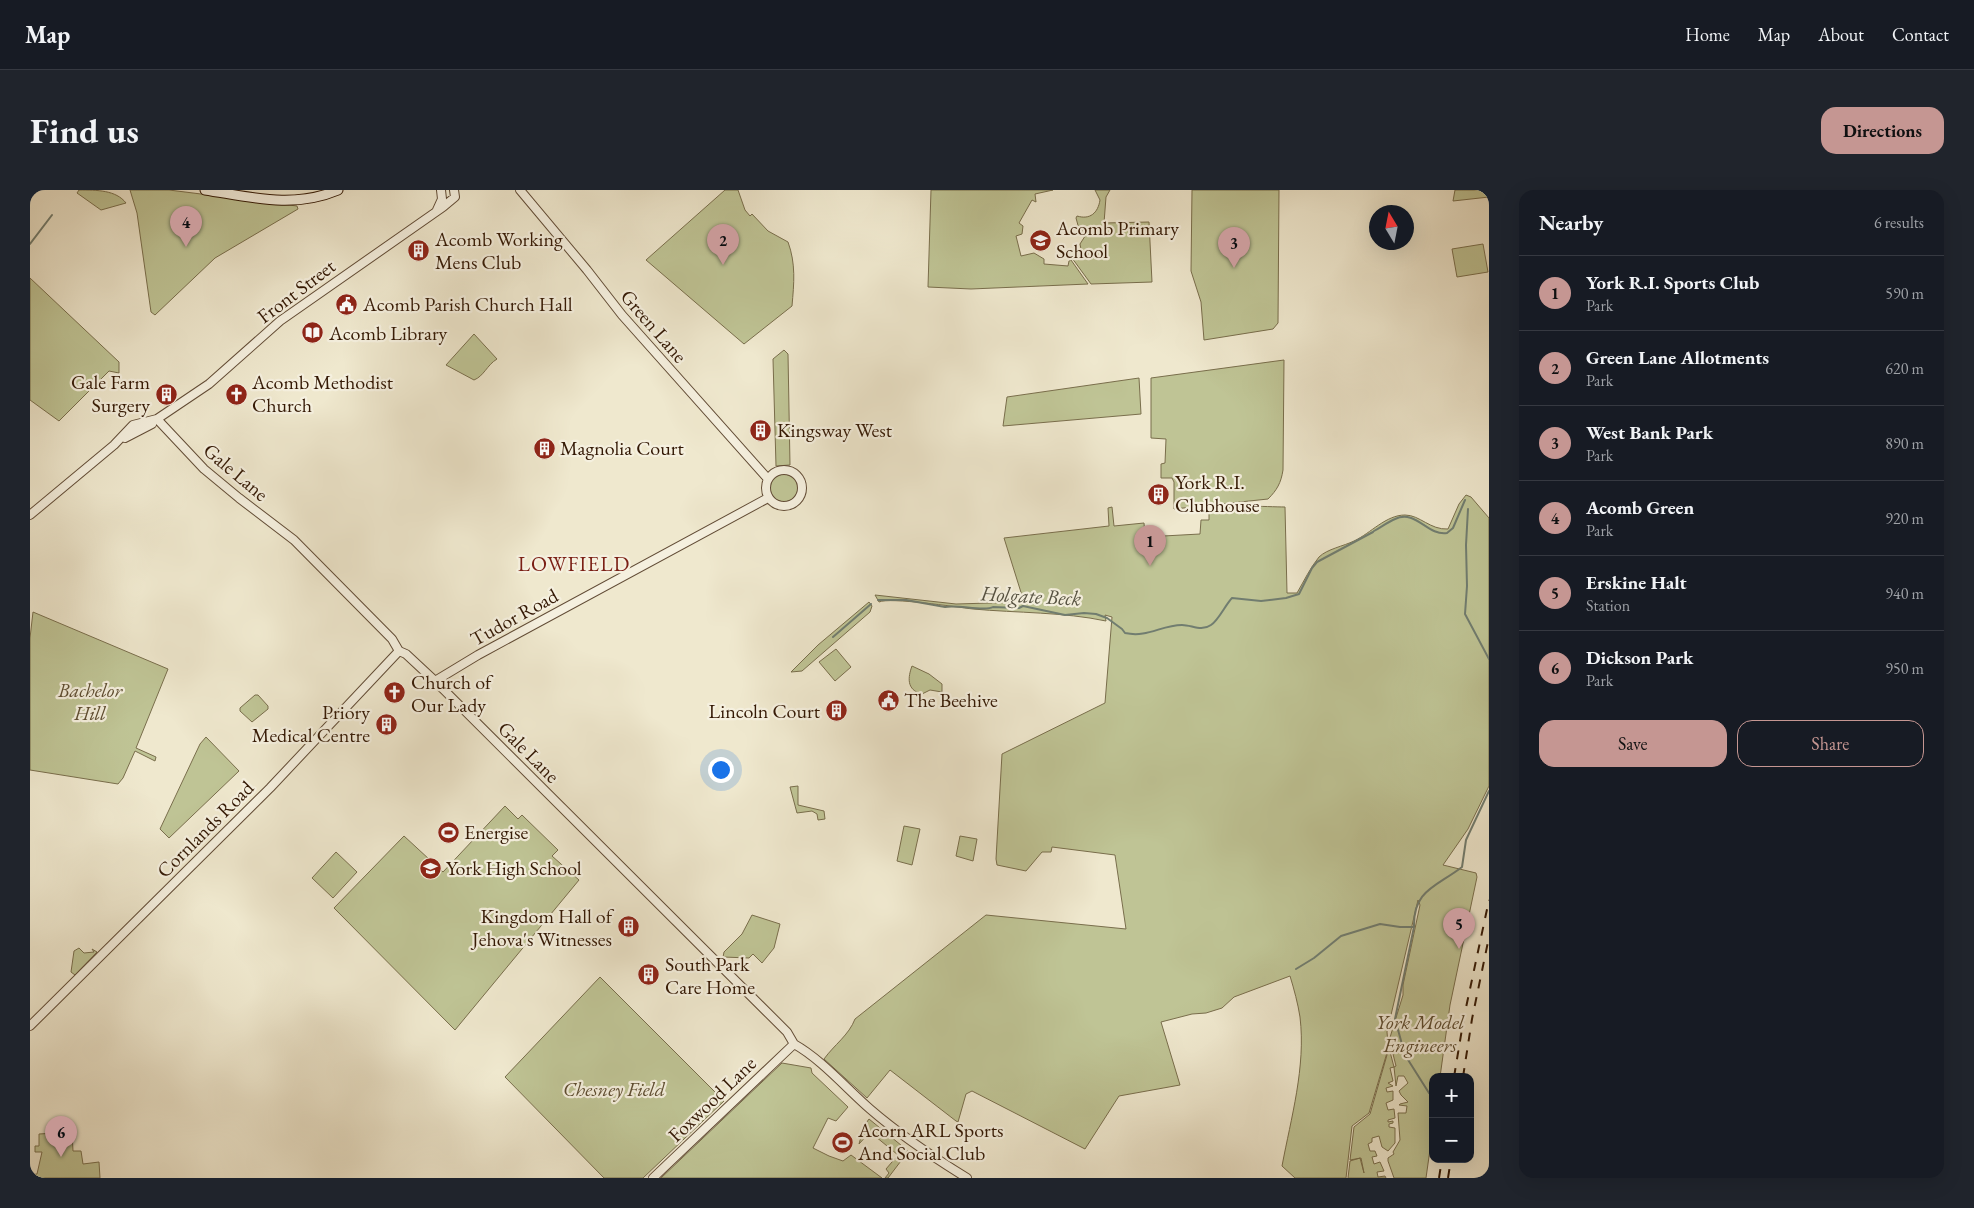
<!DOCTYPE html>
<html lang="en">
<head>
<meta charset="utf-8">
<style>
  body { margin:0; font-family:"EB Garamond",serif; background:#20242c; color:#f1f3f6 }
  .controls { position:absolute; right:15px; bottom:15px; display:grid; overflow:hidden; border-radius:10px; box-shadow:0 5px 20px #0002 }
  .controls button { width:45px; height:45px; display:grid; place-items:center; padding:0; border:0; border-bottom:1px solid #363941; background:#171b24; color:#f1f3f6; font:25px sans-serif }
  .compass { position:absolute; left:1339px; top:15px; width:45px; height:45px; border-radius:50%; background:#171b24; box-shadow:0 5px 20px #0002; rotate:350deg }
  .you { position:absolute; left:690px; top:579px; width:18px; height:18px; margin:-12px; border:4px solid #fff; border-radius:50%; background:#1a73e8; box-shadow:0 0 0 8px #1a73e833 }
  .badge { display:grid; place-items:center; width:32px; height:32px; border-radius:50%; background:#c59692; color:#111; font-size:16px; font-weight:700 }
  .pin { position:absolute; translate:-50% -41px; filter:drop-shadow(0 1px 2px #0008) }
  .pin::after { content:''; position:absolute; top:26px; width:18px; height:15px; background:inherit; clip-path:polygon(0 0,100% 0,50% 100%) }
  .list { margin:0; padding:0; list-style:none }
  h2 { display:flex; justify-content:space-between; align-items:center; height:65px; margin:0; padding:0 20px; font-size:21px }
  h2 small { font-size:16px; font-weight:400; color:#9ea1a6 }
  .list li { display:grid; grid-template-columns:32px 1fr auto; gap:15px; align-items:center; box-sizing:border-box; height:75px; padding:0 20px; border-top:1px solid #363941 }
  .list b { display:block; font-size:19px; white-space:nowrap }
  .list p { margin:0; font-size:16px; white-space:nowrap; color:#9ea1a6 }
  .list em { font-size:16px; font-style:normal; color:#9ea1a6 }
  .actions { display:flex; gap:10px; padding:15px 20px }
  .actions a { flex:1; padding:11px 0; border:1px solid #c59692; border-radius:15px; text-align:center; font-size:18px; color:#c59692 }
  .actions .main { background:#c59692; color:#111 }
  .map { position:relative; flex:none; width:1459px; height:988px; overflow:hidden; border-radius:15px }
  header { display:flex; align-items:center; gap:30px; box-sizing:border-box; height:70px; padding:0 25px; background:#171b24; border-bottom:1px solid #363941 }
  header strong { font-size:24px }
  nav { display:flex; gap:28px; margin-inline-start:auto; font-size:18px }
  .intro { display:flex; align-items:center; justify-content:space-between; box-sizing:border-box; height:120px; padding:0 30px }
  h1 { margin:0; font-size:35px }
  .button { padding:12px 22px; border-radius:15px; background:#c59692; color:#111; font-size:18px; font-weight:700 }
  main { display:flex; gap:30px; padding:0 30px }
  aside { flex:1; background:#171b24; border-radius:15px; box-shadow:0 5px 20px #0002 }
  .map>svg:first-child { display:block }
  .green { fill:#bfc495; stroke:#796e4c; fill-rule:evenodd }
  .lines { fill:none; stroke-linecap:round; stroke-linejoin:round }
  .stream { stroke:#717d70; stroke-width:2 }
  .tertiary-casing { stroke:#624c36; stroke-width:10 }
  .secondary-casing { stroke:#331804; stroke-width:11 }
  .tertiary { stroke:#f5f0df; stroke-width:8 }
  .secondary { stroke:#f5f0df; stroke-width:9 }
  .rail { stroke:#331804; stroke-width:2; stroke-dasharray:9 9; stroke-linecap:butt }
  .labels { text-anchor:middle; stroke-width:4.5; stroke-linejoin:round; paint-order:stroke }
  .poi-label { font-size:20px; fill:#331804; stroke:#f5f0df; text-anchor:start }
  .street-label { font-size:20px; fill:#331804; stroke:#f5f0df }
  .park-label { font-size:20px; font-style:italic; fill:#5d4c30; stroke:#f5f0df }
  .neighbourhood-label { font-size:21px; letter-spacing:1px; fill:#7a1f14; stroke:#f5f0df }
  .water-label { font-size:21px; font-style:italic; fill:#575343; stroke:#f5f0df }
</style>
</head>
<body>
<header>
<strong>Map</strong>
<nav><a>Home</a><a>Map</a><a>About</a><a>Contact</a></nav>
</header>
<div class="intro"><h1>Find us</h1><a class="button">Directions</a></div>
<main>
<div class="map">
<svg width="1459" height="988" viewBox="0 0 1459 988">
  <rect width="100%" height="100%" fill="#efe8ce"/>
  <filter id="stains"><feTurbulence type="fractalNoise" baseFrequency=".004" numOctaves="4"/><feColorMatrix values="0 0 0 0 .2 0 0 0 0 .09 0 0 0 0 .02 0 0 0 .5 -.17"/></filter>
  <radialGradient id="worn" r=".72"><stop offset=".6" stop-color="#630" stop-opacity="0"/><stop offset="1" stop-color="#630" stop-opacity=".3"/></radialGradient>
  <path class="green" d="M 49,0 C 67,0 86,0 96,13 L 71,20 L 47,3 Z
    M 100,0 L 139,0 L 267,16 L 268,19 L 185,68 L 125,125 L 121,122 L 107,23 Z
    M 695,0 L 708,0 L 715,20 L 720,26 L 722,24 L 738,41 L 758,52 C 766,74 764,93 762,116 L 714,154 L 616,70 Z
    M 901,0 L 1023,0 L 1005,4 L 1006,12 L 1002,10 L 989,33 L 993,36 L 992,44 L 986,46 L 991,66 L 1004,63 L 1014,69 L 1014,74 L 1038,76 L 1039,71 L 1041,70 L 1058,94 L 941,99 L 898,97 Z
    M 1065,0 L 1080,0 L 1076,7 L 1074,33 L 1119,32 L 1122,92 L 1061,94 L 1042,68 L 1052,65 L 1050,54 L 1057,43 L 1049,39 L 1046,28 L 1047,26 C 1060,30 1068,23 1070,10 Z
    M 1162,0 L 1249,0 L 1248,133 L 1243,139 L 1174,150 L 1171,112 L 1161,81 Z
    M 1425,0 L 1459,0 L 1459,7 L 1423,11 Z
    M 1453,54 L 1458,82 L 1427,87 L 1422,59 Z
    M 0,88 L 89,172 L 89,183 L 79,181 L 29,231 L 0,210 Z
    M 444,144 L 467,169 C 457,175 454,186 444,190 L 416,175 Z
    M 754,160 L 758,164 L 760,275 L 746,276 L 743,169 Z
    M 1254,170 L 1253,280 C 1251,293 1247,300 1238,309 L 1144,319 L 1144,292 L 1142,288 L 1131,288 L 1131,274 L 1135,273 L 1136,249 L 1121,248 L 1121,188 Z
    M 1109,188 L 1111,224 L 973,236 L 977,207 Z
    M740 298a14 14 0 1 1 28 0a14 14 0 1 1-28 0Z
    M 1436,305 L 1441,307 L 1459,328 L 1459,596 L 1438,639 L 1413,675 L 1446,683 L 1447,687 L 1420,815 L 1410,887 L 1403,887 L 1403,938 L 1396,988 L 1364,988 L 1358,971 L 1358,968 L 1364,964 L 1363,962 L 1370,950 L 1368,923 L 1376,923 L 1377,916 L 1369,915 L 1370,914 L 1378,912 L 1371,905 L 1369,901 L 1378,893 L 1374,886 L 1368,886 L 1366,896 L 1364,877 L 1360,878 L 1363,891 L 1358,893 L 1363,896 L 1356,898 L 1357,902 L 1363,901 L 1363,910 L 1356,913 L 1358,920 L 1364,919 L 1365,928 L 1358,930 L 1358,932 L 1363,931 L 1363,933 L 1359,934 L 1359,937 L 1365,938 L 1365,953 L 1358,961 L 1352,957 L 1349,946 L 1342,948 L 1342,952 L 1338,954 L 1340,961 L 1345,961 L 1347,966 L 1342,967 L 1344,974 L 1350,972 L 1354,981 L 1347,982 L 1348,987 L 1355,986 L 1356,988 L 1318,988 L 1320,971 L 1330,968 L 1334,983 L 1331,968 L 1320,970 L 1324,937 L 1340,924 L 1359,858 L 1364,877 L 1366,876 L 1361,856 L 1359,856 L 1339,923 L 1322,936 L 1316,988 L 1265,988 L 1252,976 C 1261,928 1276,877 1270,827 C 1268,814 1264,799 1260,786 L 1204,807 L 1192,818 L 1176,823 L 1162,824 L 1131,832 L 1150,895 L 1089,906 L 1055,959 L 942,901 L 936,904 L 928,932 L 926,931 L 860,880 L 837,908 L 794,869 C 804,855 819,845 825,829 L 956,725 L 1096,739 L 1085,665 L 1022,657 L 1021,662 L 1012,662 L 996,681 L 967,675 L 966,669 L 972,564 L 1075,513 L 1082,427 L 1075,425 L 1076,431 C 1034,422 987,423 943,419 C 926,417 860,407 849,412 L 845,405 L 926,414 L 994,412 L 974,348 L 1079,336 L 1078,318 L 1082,317 L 1084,336 L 1114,333 L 1115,347 L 1170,344 L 1171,330 L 1179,330 L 1179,324 C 1193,313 1237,317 1255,317 L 1257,403 L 1267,403 C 1274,391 1280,378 1289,367 C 1297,359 1314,356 1324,351 C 1341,343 1356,325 1375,325 C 1390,325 1400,340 1418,339 L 1429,314 ZM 1388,710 L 1390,715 L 1373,795 L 1373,805 L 1358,854 L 1357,842 Z
    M 839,412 L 842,416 L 840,422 L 772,481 L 761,482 L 788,455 Z
    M 3,422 L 138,479 L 106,558 L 126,567 L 125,571 L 105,561 L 93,588 L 88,594 L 0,580 L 0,448 Z
    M 806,459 L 821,477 L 805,491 L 789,472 Z
    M 882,476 L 899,484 L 912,494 L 912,502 L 900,500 L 892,504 C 876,500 878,487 882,476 Z
    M 225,505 L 228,505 L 238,516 L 238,519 L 222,532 L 210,521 L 210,518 Z
    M 176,547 L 209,581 L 139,648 L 130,639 L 170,554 Z
    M 768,596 L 768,615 L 794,621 L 795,629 L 788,630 L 787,624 L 782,621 L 767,623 L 760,597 Z
    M 475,616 L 488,629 L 492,625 L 528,660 L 522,666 L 549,690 L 425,840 L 304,718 L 374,646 L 413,682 Z
    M 874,636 L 890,639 L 882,675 L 867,671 Z
    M 930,646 L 947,649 L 943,671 L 926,666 Z
    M 306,662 L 327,682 L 303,708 L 282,688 Z
    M 722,725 L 750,734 L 744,758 L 732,773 L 723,764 L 719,768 L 693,767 L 694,762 L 712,744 Z
    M 49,758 L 54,763 L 64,762 L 62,759 L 67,762 L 45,785 L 41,782 L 44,761 Z
    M 570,787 L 694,911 L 613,988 L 574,988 L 475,887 Z
    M 752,873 L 781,878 L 782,883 L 818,917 L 806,931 L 798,928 L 783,958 L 799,966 L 813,971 L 821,965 L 852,988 L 631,988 Z
    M 839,929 L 877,960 L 877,963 L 858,988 L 855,988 L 859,983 L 856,979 L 868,965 L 840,942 L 829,954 L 834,936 Z
    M 42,942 L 43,961 L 51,961 L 53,974 L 69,972 L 70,988 L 0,988 L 0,985 L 7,984 L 12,962 L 5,962 L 5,956 L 9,956 L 9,944 Z"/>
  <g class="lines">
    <path class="stream" d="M 0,54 L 22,25
      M 1438,319 L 1436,355 L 1437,396 L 1435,424 L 1459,469
      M 1344,341 C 1351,337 1358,332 1365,329 C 1386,319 1397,346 1417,343 L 1423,338 L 1435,310
      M 848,410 L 876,410 L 915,417 C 926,414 955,422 963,417 L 989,418 L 993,416 L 1035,425 L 1054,423 L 1066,424 L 1077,428 L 1092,439 L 1095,443 C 1118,448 1131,435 1152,435 C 1162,435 1171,442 1181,435 C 1188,431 1196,414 1202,408 L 1231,411 L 1256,408 L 1269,404 L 1282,378 L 1287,372 L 1343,342
      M 803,447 L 841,414
      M 1266,779 L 1284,768 L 1311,746 L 1350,734 L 1370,737 L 1384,737
      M 1399,903 L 1375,865 L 1365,829 L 1384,737 C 1383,700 1406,697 1432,677 L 1436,650 L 1459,601"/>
    <defs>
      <path id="tertiary" d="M 490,0 L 557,80 L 592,125 L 738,289
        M 407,20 L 412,9 L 411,0
        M 127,229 L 174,279 L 209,308 L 264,350 L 362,449 L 369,461 L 376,464 L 405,491 L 757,842 L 764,854
        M 127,229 L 179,194 L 250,131 L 413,17 L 425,7 L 424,0
        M 95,248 L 122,234
        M736 298a18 18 0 1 1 36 0a18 18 0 1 1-36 0Z
        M 0,325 L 84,255 L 103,235 L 127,229
        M 405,491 L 448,465 L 738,308
        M 0,836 L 240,598 L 369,461
        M 764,854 C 791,869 816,898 840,919 C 870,945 903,967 937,988
        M 623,988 L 764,854"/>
      <path id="secondary" d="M 175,0 C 221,7 263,19 308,0"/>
    </defs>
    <use href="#tertiary" class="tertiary-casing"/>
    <use href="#secondary" class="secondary-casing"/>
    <use href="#tertiary" class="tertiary"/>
    <use href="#secondary" class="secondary"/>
    <path class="rail" d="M 1424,887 L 1434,827 L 1459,710
      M 1433,887 L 1442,829 L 1459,747
      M 1409,988 L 1412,969
      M 1418,988 L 1421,969"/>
  </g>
  <defs>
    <symbol id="school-disc" viewBox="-11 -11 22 22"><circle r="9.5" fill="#8f2418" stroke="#f5f0df"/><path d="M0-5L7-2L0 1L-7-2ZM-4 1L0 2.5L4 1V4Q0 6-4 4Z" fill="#fff"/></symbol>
    <symbol id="building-disc" viewBox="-11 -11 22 22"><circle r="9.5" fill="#8f2418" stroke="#f5f0df"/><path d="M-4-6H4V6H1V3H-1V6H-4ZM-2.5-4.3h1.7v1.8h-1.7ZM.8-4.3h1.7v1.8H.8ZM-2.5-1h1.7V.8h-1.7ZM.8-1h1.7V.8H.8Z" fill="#fff"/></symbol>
    <symbol id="civic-disc" viewBox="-11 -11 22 22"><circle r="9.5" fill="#8f2418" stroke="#f5f0df"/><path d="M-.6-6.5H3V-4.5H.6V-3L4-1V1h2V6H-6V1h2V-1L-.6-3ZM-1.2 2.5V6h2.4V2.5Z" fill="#fff"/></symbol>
    <symbol id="library-disc" viewBox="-11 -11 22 22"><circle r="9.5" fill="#8f2418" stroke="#f5f0df"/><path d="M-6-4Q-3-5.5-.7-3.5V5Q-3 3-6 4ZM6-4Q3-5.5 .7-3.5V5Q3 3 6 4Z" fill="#fff"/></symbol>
    <symbol id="church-disc" viewBox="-11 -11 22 22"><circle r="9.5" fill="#8f2418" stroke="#f5f0df"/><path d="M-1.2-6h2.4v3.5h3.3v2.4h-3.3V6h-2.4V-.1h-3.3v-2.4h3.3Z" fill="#fff"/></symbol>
    <symbol id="stadium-disc" viewBox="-11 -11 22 22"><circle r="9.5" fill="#8f2418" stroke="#f5f0df"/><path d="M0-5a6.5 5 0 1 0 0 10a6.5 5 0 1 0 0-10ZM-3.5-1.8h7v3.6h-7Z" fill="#fff"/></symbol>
  </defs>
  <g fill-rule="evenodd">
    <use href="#school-disc" x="998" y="38" width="25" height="25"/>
    <use href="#building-disc" x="376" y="48" width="25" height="25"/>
    <use href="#civic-disc" x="304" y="102" width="25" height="25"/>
    <use href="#library-disc" x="270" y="130" width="25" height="25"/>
    <use href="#building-disc" x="124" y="192" width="25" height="25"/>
    <use href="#church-disc" x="194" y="192" width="25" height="25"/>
    <use href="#building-disc" x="718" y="228" width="25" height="25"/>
    <use href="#building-disc" x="502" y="246" width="25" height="25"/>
    <use href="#building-disc" x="1116" y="292" width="25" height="25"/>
    <use href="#church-disc" x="352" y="490" width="25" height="25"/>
    <use href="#civic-disc" x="846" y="498" width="25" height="25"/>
    <use href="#building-disc" x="794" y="508" width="25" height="25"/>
    <use href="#building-disc" x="344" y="522" width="25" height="25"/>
    <use href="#stadium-disc" x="406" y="630" width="25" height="25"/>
    <use href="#school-disc" x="388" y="666" width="25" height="25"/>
    <use href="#building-disc" x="586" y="724" width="25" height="25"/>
    <use href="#building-disc" x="606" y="772" width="25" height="25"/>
    <use href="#stadium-disc" x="800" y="940" width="25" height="25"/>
  </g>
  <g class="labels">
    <g class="poi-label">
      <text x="1026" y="45">Acomb Primary<tspan x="1026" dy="23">School</tspan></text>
      <text x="405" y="56">Acomb Working<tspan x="405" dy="23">Mens Club</tspan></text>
      <text x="333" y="121">Acomb Parish Church Hall</text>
      <text x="299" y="150">Acomb Library</text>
      <text x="120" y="199" text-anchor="end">Gale Farm<tspan x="120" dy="23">Surgery</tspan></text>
      <text x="222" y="199">Acomb Methodist<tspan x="222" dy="23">Church</tspan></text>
      <text x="747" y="247">Kingsway West</text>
      <text x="530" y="265">Magnolia Court</text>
      <text x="1145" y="299">York R.I.<tspan x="1145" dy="23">Clubhouse</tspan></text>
      <text x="381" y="499">Church of<tspan x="381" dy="23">Our Lady</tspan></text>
      <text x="874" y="517">The Beehive</text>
      <text x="790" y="528" text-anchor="end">Lincoln Court</text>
      <text x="340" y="529" text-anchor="end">Priory<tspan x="340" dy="23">Medical Centre</tspan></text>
      <text x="434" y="649">Energise</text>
      <text x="416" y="685">York High School</text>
      <text x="582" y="733" text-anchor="end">Kingdom Hall of<tspan x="582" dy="23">Jehova's Witnesses</tspan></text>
      <text x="635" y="781">South Park<tspan x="635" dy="23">Care Home</tspan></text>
      <text x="828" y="947">Acorn ARL Sports<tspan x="828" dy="23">And Social Club</tspan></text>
    </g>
    <g class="street-label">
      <text transform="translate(266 101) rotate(-37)" y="7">Front Street</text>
      <text transform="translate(624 136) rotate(49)" y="7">Green Lane</text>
      <text transform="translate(206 282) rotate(40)" y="7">Gale Lane</text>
      <text transform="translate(484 427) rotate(-29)" y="7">Tudor Road</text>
      <text transform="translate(499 562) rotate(45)" y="7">Gale Lane</text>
      <text transform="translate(175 639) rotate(-45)" y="7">Cornlands Road</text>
      <text transform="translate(682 909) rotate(-44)" y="7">Foxwood Lane</text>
    </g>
    <g class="park-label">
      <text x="60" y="507">Bachelor<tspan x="60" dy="23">Hill</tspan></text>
      <text x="1390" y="839">York Model<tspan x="1390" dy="23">Engineers</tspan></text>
      <text x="584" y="906">Chesney Field</text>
    </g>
    <g class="neighbourhood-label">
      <text x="544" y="381">LOWFIELD</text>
    </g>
    <g class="water-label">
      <text transform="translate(1001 406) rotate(3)" y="7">Holgate Beck</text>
    </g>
  </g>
  <rect width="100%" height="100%" filter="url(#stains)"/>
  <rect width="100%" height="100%" fill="url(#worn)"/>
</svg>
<div class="controls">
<button>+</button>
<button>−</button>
</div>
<svg class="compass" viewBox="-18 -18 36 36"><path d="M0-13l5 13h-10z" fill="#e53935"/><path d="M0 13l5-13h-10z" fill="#9ea1a6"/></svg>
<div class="you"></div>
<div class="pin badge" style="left:1120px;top:376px">1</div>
<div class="pin badge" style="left:693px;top:75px">2</div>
<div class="pin badge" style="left:1204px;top:78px">3</div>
<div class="pin badge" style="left:156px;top:57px">4</div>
<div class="pin badge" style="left:1429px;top:759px">5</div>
<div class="pin badge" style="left:31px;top:967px">6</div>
</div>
<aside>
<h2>Nearby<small>6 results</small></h2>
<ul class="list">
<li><span class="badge">1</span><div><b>York R.I. Sports Club</b><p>Park</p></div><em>590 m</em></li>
<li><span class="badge">2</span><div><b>Green Lane Allotments</b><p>Park</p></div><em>620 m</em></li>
<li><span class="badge">3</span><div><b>West Bank Park</b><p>Park</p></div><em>890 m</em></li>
<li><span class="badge">4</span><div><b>Acomb Green</b><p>Park</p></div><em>920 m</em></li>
<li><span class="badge">5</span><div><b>Erskine Halt</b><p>Station</p></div><em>940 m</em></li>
<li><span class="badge">6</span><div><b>Dickson Park</b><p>Park</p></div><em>950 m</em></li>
</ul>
<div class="actions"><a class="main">Save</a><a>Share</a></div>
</aside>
</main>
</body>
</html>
